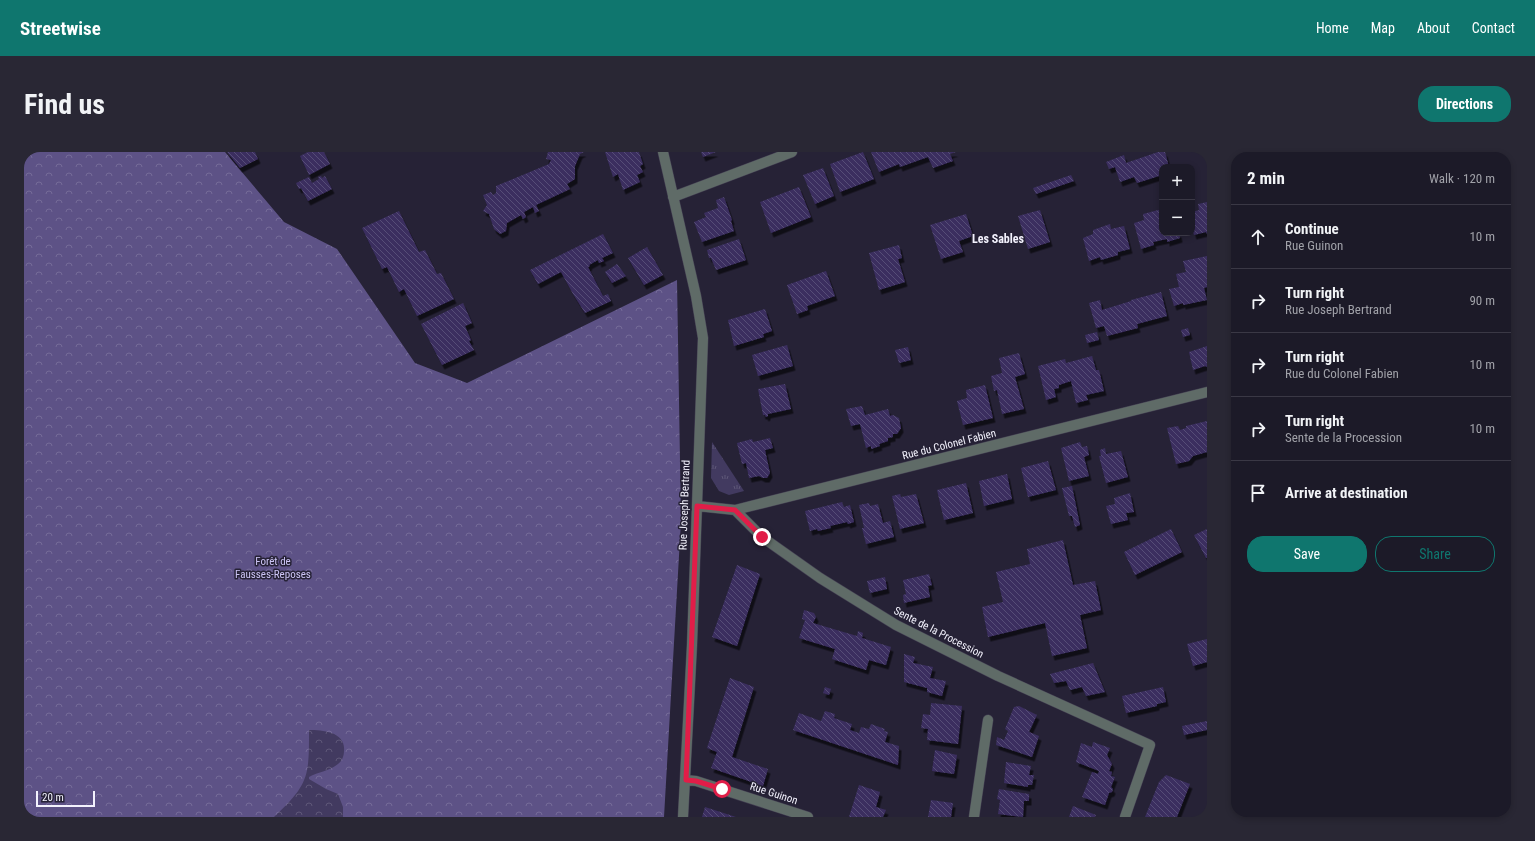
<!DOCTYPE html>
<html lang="en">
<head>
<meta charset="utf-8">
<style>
  body { margin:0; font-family:"Roboto Condensed",sans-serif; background:#292734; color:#f1f3f6 }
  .controls { position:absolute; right:12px; top:12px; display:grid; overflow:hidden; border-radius:8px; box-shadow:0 2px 6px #0003 }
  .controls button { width:36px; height:36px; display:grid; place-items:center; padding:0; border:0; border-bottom:1px solid #3a3845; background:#1c1a28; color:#f1f3f6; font:20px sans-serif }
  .scale { position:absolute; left:12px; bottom:10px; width:59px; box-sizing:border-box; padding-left:4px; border:2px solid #f3f2fd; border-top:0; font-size:11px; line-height:14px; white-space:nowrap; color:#f3f2fd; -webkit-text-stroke:3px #262236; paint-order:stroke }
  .stop { position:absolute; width:12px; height:12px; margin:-9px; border:3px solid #e11d48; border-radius:50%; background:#fff }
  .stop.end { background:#e11d48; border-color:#fff; box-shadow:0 1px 4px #0008 }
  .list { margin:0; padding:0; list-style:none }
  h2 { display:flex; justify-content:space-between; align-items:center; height:52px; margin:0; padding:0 16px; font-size:17px }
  h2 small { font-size:13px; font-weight:400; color:#a0a1a8 }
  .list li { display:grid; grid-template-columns:26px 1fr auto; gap:12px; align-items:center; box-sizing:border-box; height:64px; padding:0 16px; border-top:1px solid #3a3845 }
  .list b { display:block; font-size:15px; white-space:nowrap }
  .list p { margin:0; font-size:13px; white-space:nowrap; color:#a0a1a8 }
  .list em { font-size:13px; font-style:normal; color:#a0a1a8 }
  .actions { display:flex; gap:8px; padding:12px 16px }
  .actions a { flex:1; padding:9px 0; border:1px solid #0f766e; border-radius:16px; text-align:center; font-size:14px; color:#0f766e }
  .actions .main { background:#0f766e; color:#fff }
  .icon { flex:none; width:22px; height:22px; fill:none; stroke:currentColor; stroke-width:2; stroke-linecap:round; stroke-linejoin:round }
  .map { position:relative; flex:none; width:1183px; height:665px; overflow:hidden; border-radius:16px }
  header { display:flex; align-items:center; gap:24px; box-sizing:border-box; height:56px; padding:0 20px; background:#0f766e; color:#fff }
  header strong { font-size:19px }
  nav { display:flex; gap:22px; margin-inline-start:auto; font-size:14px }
  .intro { display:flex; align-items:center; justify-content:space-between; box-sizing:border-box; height:96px; padding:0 24px }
  h1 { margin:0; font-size:28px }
  .button { padding:10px 18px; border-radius:16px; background:#0f766e; color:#fff; font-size:14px; font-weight:700 }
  main { display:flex; gap:24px; padding:0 24px }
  aside { flex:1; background:#1c1a28; border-radius:16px; box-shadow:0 2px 6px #0003 }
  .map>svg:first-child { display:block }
  .grass { fill:url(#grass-tufts) }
  .forest { fill:url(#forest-crowns) }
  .park { fill:url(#park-crowns) }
  .building { fill:url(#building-back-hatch); filter:url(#shadow) }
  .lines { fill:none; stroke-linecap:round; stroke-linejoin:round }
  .minor-casing { stroke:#433f52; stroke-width:11 }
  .minor { stroke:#5f6b67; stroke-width:10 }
  .route { stroke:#e11d48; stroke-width:5 }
  .labels { text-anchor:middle; stroke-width:3; stroke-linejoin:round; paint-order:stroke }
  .street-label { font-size:11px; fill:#f3f2fd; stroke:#262236 }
  .park-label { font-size:11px; fill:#cdc5f6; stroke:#262236 }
  .neighbourhood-label { font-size:12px; font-weight:bold; fill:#f3f2fd; stroke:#262236 }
</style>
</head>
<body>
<header>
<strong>Streetwise</strong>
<nav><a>Home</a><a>Map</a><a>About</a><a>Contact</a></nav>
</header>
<div class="intro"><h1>Find us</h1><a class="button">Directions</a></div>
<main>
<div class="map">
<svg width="1183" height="665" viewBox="0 0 1183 665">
  <defs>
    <pattern id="grass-tufts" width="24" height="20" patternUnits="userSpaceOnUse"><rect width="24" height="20" fill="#423a60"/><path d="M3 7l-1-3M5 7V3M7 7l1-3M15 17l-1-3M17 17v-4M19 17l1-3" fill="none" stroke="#5e5778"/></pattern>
    <pattern id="forest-crowns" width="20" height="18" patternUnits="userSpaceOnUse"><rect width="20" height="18" fill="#5d5286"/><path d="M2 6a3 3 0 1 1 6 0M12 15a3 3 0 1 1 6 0" fill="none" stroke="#756b98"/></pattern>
    <pattern id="park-crowns" width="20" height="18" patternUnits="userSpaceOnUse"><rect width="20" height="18" fill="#423a60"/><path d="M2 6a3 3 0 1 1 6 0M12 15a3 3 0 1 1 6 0" fill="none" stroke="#5e5778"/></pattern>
    <pattern id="building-back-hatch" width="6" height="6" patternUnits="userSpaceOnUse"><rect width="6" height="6" fill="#3a2e5f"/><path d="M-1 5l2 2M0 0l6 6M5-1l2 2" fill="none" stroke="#574d77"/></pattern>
    <filter id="shadow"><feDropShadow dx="2.5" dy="4.5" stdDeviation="0" flood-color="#0009"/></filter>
  </defs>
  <rect width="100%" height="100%" fill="#262236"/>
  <path class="grass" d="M 688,290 L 720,339 L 705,343 L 695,339 L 687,326 Z"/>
  <path class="forest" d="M 0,0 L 201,0 L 260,70 L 313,97 L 391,211 L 443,231 L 653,128 L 657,369 L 640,665 L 0,665 Z"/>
  <path class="park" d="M 285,578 C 299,578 322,580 320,599 C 320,604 318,609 314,612 C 306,619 294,620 285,625 L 285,627 L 302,637 L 314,642 L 319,655 L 319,665 L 250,665 C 285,632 285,625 285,578 Z"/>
  <path class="building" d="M 203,0 L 231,0 L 234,7 L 216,16 Z
    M 284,0 L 300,0 L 306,12 L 285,23 L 276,4 Z
    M 524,0 L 560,0 L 556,2 L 551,14 L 551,27 L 543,32 L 546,37 L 512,53 L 515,59 L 511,61 L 509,55 L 500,60 L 502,65 L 499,67 L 497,63 L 483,71 L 482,79 L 476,82 L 470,77 L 465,62 L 459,59 L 463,53 L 459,43 L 467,40 L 469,43 L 472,41 L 472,34 L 525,12 L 527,8 L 522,7 Z
    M 581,0 L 615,0 L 619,12 L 616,14 L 619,20 L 613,23 L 616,30 L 599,38 L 594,22 L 589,25 Z
    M 677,0 L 692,0 L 679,5 Z
    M 839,0 L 850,27 L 816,40 L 806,12 Z
    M 847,0 L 932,0 L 926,2 L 929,9 L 909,16 L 904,5 L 876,15 L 875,12 L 855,20 Z
    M 1134,0 L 1141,0 L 1145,15 L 1138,15 L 1138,23 L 1113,31 L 1110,25 L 1096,30 L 1091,15 L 1085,17 L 1082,10 L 1100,3 L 1102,11 Z
    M 799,16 L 810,44 L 791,52 L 779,23 Z
    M 1047,23 L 1050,29 L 1012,42 L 1009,36 Z
    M 297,24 L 298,26 L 301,24 L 308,37 L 284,49 L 277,36 L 275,37 L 272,31 L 285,25 L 288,31 L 295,27 L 294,25 Z
    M 775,35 L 787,65 L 747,81 L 736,50 Z
    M 700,45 L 708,68 L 707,69 L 710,79 L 678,90 L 670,70 L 682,65 L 680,61 L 694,56 L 692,48 Z
    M 1183,50 L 1183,82 L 1182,80 L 1170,83 L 1168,76 L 1168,60 L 1175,58 L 1174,52 Z
    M 1138,57 L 1138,81 L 1155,81 L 1156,86 L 1143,90 L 1143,87 L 1129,90 L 1130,93 L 1117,97 L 1110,71 L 1120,68 L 1119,62 Z
    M 1016,58 L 1026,90 L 1004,97 L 994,64 Z
    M 375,59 L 395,100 L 401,98 L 413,122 L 417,121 L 430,147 L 393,164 L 380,137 L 375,140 L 363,115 L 358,117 L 338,76 Z
    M 942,62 L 949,84 L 935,89 L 939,100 L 917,107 L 906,73 Z
    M 1086,72 L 1087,77 L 1100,74 L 1106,97 L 1094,100 L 1094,103 L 1077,108 L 1076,105 L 1065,109 L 1059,86 L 1069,82 L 1069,78 Z
    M 579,82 L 589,101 L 578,106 L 580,109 L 575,111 L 574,108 L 565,113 L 566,114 L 564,115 L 579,144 L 584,142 L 587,149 L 561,161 L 549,142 L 537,120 L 514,132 L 506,118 Z
    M 715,87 L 722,108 L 692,118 L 687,106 L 685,106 L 683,98 Z
    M 875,93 L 878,106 L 874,107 L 881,130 L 855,138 L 845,101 Z
    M 623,95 L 639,123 L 620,133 L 604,106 Z
    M 1183,104 L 1183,135 L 1180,136 L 1183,148 L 1159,153 L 1159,151 L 1150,154 L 1145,137 L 1155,135 L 1152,122 L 1162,120 L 1159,109 Z
    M 593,112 L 602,124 L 588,131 L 581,120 Z
    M 802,119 L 811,144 L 783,154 L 784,158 L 773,162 L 763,133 Z
    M 1137,140 L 1143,164 L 1113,172 L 1114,176 L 1083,184 L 1080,174 L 1072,176 L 1065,151 L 1076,148 L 1078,158 L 1107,149 L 1107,148 Z
    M 439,151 L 448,171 L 441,174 L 447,188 L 445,189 L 450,198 L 418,213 L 397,172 Z
    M 741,157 L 748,179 L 739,182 L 740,185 L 710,194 L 704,168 Z
    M 1164,176 L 1166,183 L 1159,185 L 1157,178 Z
    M 1073,180 L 1075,188 L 1063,191 L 1061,183 Z
    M 763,193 L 769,214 L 734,224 L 728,203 Z
    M 1183,194 L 1183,215 L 1181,214 L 1169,218 L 1165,200 Z
    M 884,195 L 887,208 L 875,211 L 871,198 Z
    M 995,201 L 1001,222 L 991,225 L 1000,257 L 978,262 L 973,238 L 970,239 L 967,224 L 978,221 L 975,206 Z
    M 1068,204 L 1072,218 L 1075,218 L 1080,239 L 1062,243 L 1064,248 L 1052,251 L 1047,229 L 1035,233 L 1035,236 L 1030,237 L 1032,245 L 1022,248 L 1014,214 L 1041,207 L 1042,211 Z
    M 761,232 L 767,257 L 744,262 L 744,264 L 742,265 L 741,263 L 739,263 L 734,237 Z
    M 961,233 L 969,266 L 939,273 L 933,249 L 943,246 L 942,238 Z
    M 838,254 L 841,263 L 864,257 L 866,264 L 869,263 L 875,266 L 877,276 L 873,282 L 869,282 L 869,285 L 864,286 L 864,289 L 855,292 L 856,294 L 847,297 L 847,294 L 842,296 L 836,272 L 827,274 L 822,257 Z
    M 1183,269 L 1183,300 L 1169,304 L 1165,309 L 1152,312 L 1143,276 L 1154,274 L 1156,278 L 1162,276 L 1162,274 Z
    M 746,286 L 749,296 L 741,298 L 746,321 L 743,326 L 739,326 L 735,324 L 725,326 L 722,311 L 718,312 L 713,291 L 728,287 L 729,290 Z
    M 1056,290 L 1058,295 L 1063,294 L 1065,303 L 1060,305 L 1065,324 L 1045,329 L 1037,296 Z
    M 1081,296 L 1082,302 L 1097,299 L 1104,325 L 1082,331 L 1075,304 L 1077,304 L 1076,298 Z
    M 1024,309 L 1032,338 L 1004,345 L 997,316 Z
    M 983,322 L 988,347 L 960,354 L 955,329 Z
    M 942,331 L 949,361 L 920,368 L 913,338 Z
    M 1048,334 L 1056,373 L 1051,375 L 1048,364 L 1045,364 L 1038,336 Z
    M 1106,341 L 1110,360 L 1102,361 L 1104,368 L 1087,372 L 1082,354 L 1091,352 L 1090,346 Z
    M 876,342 L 877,345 L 892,342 L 900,371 L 876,377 L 868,344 Z
    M 818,350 L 820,355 L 826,353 L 830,370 L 824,372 L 823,370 L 806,374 L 807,376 L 794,379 L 793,377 L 786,379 L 781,359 Z
    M 845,351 L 846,354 L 854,352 L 859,371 L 866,369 L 870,385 L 842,392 L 838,376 L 840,376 L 835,353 Z
    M 1147,377 L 1158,400 L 1111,423 L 1100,400 Z
    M 1183,377 L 1183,406 L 1182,406 L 1170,383 Z
    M 1039,388 L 1049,433 L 1071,429 L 1077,458 L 1056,463 L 1063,496 L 1028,504 L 1021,471 L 964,485 L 958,455 L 979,450 L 972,420 L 1006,412 L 1003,397 Z
    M 713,413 L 736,422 L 713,494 L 688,485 Z
    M 905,422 L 908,433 L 904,434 L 906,445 L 880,451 L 879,443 L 882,442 L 879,428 Z
    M 861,425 L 863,437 L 846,441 L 843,429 Z
    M 780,458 L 790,461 L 792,465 L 789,471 L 833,484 L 834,479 L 839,481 L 838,486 L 867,495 L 862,513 L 845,508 L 842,518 L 808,507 L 811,497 L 775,486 L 781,468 L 778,467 Z
    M 1183,487 L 1183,510 L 1169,514 L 1163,492 Z
    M 880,502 L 891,505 L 889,511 L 909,515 L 906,526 L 922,529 L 918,544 L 903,540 L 903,536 L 880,530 Z
    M 1069,511 L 1081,540 L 1062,544 L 1058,535 L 1046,538 L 1042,529 L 1030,531 L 1026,522 Z
    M 706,526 L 730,535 L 708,605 L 744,617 L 739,634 L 687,616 L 693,600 L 683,596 Z
    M 801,535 L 807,537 L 805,543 L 799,541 Z
    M 1139,535 L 1142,550 L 1133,552 L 1133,554 L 1102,561 L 1098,544 Z
    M 907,551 L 938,554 L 934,592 L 903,588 L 904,577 L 897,576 L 899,562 L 906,563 Z
    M 995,554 L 1013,563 L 1005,580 L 1015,584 L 1008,605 L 972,593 L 973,585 L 980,588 L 984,579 L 981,577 L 990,555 Z
    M 801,559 L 811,562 L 810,566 L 828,572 L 826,578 L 835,581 L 837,575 L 845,577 L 847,572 L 861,577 L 860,579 L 864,580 L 861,590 L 875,594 L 874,613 L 769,578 L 775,561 L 797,569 Z
    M 1183,569 L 1183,578 L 1160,583 L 1158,574 Z
    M 1069,590 L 1086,596 L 1083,603 L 1088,612 L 1085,619 L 1088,620 L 1087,624 L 1091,625 L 1087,635 L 1089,637 L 1088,640 L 1085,641 L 1081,653 L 1058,645 L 1068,620 L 1074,622 L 1075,619 L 1052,610 L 1057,591 L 1068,595 Z
    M 911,598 L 933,603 L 930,622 L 908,619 Z
    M 982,610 L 1007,614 L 1005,623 L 1010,623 L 1008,633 L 1004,633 L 1004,635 L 980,631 Z
    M 1142,623 L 1166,632 L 1153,665 L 1121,665 L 1135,630 Z
    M 835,633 L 856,640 L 852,655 L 862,658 L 859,665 L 825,665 Z
    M 975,637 L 1005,642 L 1005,649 L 1000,649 L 999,665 L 974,662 L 976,648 L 973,647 Z
    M 907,648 L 929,651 L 927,665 L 904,665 Z
    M 1049,654 L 1072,663 L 1071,665 L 1045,665 Z
    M 681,655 L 712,665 L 678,665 Z"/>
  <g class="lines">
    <defs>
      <path id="minor" d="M 639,0 L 672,144 L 679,186 L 668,493 L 659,665
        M 649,45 L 768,0
        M 673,354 L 711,358 L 1183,240
        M 711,358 L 738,385 L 796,426 L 872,473 L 974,524 L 1126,593 L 1101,665
        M 661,628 L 672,629 L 784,665
        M 950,665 L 964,568"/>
    </defs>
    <use href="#minor" class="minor-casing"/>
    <use href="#minor" class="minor"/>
  </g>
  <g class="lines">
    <path class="route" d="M 698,637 L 672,629 L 662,628 L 673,354 L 711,358 L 738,385"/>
  </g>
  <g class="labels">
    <g class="street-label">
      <text transform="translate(925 292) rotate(-14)" y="4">Rue du Colonel Fabien</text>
      <text transform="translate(660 353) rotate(-88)" y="4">Rue Joseph Bertrand</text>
      <text transform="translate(915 480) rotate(27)" y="4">Sente de la Procession</text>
      <text transform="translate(750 641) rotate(18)" y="4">Rue Guinon</text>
    </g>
    <g class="park-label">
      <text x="249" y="413">Forêt de<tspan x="249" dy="13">Fausses-Reposes</tspan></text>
    </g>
    <g class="neighbourhood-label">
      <text x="974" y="91">Les Sables</text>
    </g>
  </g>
</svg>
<div class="controls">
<button>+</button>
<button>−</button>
</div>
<div class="scale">20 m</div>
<div class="stop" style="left:698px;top:637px"></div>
<div class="stop end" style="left:738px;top:385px"></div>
</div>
<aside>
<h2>2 min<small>Walk · 120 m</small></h2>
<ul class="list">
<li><svg class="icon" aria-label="ahead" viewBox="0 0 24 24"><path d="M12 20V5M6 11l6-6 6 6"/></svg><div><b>Continue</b><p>Rue Guinon</p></div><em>10 m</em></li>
<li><svg class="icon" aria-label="right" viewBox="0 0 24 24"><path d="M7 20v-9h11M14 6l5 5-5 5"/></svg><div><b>Turn right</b><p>Rue Joseph Bertrand</p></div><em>90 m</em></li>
<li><svg class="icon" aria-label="right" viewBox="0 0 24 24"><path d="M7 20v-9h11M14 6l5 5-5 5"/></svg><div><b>Turn right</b><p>Rue du Colonel Fabien</p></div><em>10 m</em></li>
<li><svg class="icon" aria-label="right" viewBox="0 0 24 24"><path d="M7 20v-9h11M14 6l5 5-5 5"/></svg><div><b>Turn right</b><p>Sente de la Procession</p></div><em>10 m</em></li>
<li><svg class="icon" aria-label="arrive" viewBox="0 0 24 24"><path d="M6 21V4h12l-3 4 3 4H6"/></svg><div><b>Arrive at destination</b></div></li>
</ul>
<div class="actions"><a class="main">Save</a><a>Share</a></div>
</aside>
</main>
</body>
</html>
